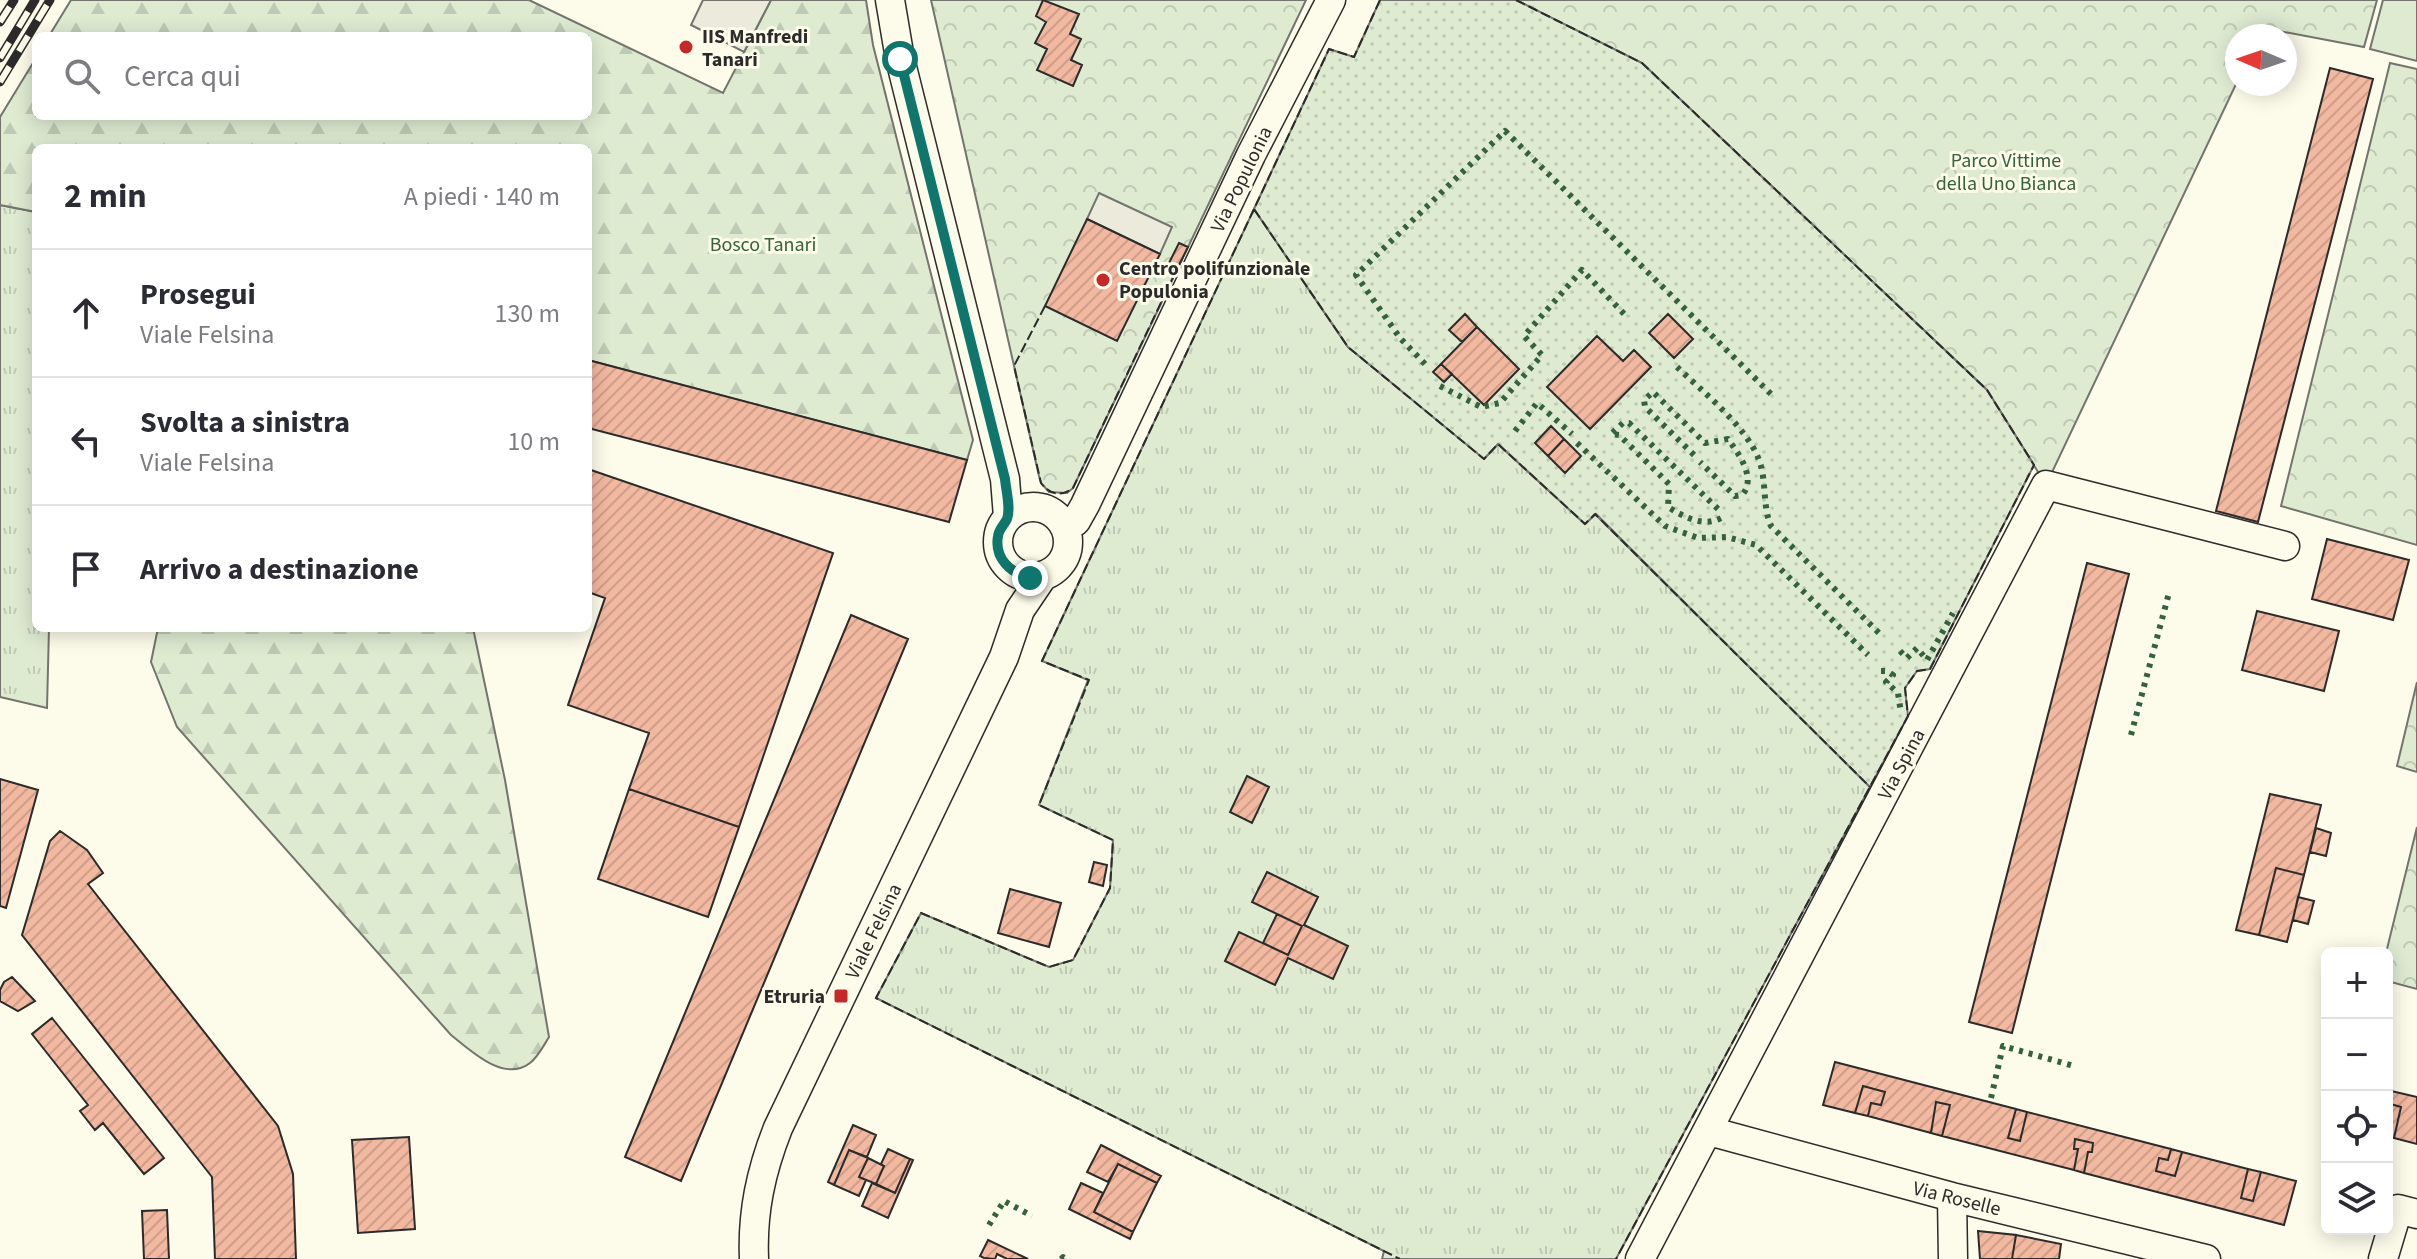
<!DOCTYPE html>
<html lang="it">
<head>
<meta charset="utf-8">
<style>
  body { margin:0; font-family:"Source Sans 3",sans-serif; background:#f2f2f3; color:#2b2b33 }
  .controls { position:absolute; right:24px; bottom:24px; display:grid; overflow:hidden; border-radius:12px; box-shadow:0 4px 20px #0003 }
  .controls button { width:72px; height:72px; display:grid; place-items:center; padding:0; border:0; border-bottom:2px solid #e1e1e2; background:#fff; color:#2b2b33; font:40px sans-serif }
  .compass { position:absolute; left:2225px; top:24px; width:72px; height:72px; border-radius:50%; background:#fff; box-shadow:0 4px 20px #0003; rotate:272deg }
  .stop { position:absolute; width:24px; height:24px; margin:-18px; border:6px solid #0f766e; border-radius:50%; background:#fff }
  .stop.end { background:#0f766e; border-color:#fff; box-shadow:0 2px 8px #0008 }
  .list { margin:0; padding:0; list-style:none }
  h2 { display:flex; justify-content:space-between; align-items:center; height:104px; margin:0; padding:0 32px; font-size:34px }
  h2 small { font-size:26px; font-weight:400; color:#7c7c81 }
  .list li { display:grid; grid-template-columns:52px 1fr auto; gap:24px; align-items:center; box-sizing:border-box; height:128px; padding:0 32px; border-top:2px solid #e1e1e2 }
  .list b { display:block; font-size:30px; white-space:nowrap }
  .list p { margin:0; font-size:26px; white-space:nowrap; color:#7c7c81 }
  .list em { font-size:26px; font-style:normal; color:#7c7c81 }
  .icon { flex:none; width:44px; height:44px; fill:none; stroke:currentColor; stroke-width:2; stroke-linecap:round; stroke-linejoin:round }
  .map { position:relative; flex:none; width:2417px; height:1259px; overflow:hidden }
  .search { position:absolute; background:#fff; box-shadow:0 4px 20px #0003; left:32px; top:32px; width:560px; height:88px; display:flex; align-items:center; gap:20px; box-sizing:border-box; padding:0 28px; border-radius:12px; color:#7c7c81; font-size:30px }
  .panel { position:absolute; background:#fff; box-shadow:0 4px 20px #0003; left:32px; top:144px; width:560px; height:488px; border-radius:12px }
  .map>svg:first-child { display:block }
  .grass { fill:url(#grass-tufts); stroke:#74746e; stroke-width:2 }
  .forest { fill:url(#forest-firs); stroke:#74746e; stroke-width:2 }
  .park { fill:url(#park-crowns); stroke:#74746e; stroke-width:2 }
  .garden { fill:url(#garden-dots); stroke:#74746e; stroke-width:2 }
  .pitch { fill:#deebd1; stroke:#74746e; stroke-width:2 }
  .parking { fill:#eceadb; stroke:#74746e; stroke-width:2 }
  .building { fill:url(#building-hatch); stroke:#2b2b2b; stroke-width:2 }
  .lines { fill:none; stroke-linecap:round; stroke-linejoin:round }
  .minor-casing { stroke:#2b2b2b; stroke-width:31 }
  .minor { stroke:#fdfbea; stroke-width:28 }
  .rail-casing { stroke:#2b2b2b; stroke-width:9 }
  .rail { stroke:#fdfbea; stroke-width:6; stroke-dasharray:18; stroke-linecap:butt }
  .hedge { stroke:#34623c; stroke-width:6; stroke-dasharray:4 6; stroke-linecap:butt }
  .fence { stroke:#2b2b2b; stroke-width:2; stroke-dasharray:10 4; stroke-linecap:butt }
  .route { stroke:#0f766e; stroke-width:10 }
  .poi-dot { fill:#c62828; stroke:#fdfbea; stroke-width:3 }
  .labels { text-anchor:middle; stroke-width:6; stroke-linejoin:round; paint-order:stroke }
  .poi-label { font-size:20px; font-weight:bold; fill:#2b2b2b; stroke:#fdfbea; text-anchor:start }
  .park-label { font-size:20px; fill:#34623c; stroke:#fdfbea }
  .street-label { font-size:20px; fill:#2b2b2b; stroke:#fdfbea }
</style>
</head>
<body>
<div class="map">
<svg width="2417" height="1259" viewBox="0 0 2417 1259">
  <defs>
    <pattern id="grass-tufts" width="24" height="20" patternUnits="userSpaceOnUse" patternTransform="scale(2)"><rect width="24" height="20" fill="#deebd1"/><path d="M3 7l-1-3M5 7V3M7 7l1-3M15 17l-1-3M17 17v-4M19 17l1-3" fill="none" stroke="#bfcab4"/></pattern>
    <pattern id="forest-firs" width="22" height="20" patternUnits="userSpaceOnUse" patternTransform="scale(2)"><rect width="22" height="20" fill="#deebd1"/><path d="M5 1l3.5 6h-7zM16 11l3.5 6h-7z" fill="#bfcab4"/></pattern>
    <pattern id="park-crowns" width="20" height="18" patternUnits="userSpaceOnUse" patternTransform="scale(2)"><rect width="20" height="18" fill="#deebd1"/><path d="M2 6a3 3 0 1 1 6 0M12 15a3 3 0 1 1 6 0" fill="none" stroke="#bfcab4"/></pattern>
    <pattern id="garden-dots" width="8" height="8" patternUnits="userSpaceOnUse" patternTransform="scale(2)"><rect width="8" height="8" fill="#deebd1"/><path d="M2 2h.1M6 6h.1" fill="none" stroke="#bfcab4" stroke-width="1.8" stroke-linecap="round"/></pattern>
    <pattern id="building-hatch" width="6" height="6" patternUnits="userSpaceOnUse" patternTransform="scale(2)"><rect width="6" height="6" fill="#f2b8a0"/><path d="M-1 1l2-2M0 6l6-6M5 7l2-2" fill="none" stroke="#d09e8a"/></pattern>
  </defs>
  <rect width="100%" height="100%" fill="#fdfbea"/>
  <path class="grass" d="M 0,205 L 36,212 L 36,628 L 49,628 L 47,708 L 0,697 Z
    M 1254,209 L 1348,347 L 1485,458 L 1498,444 L 1585,524 L 1595,514 L 1870,787 L 1616,1259 L 1382,1259 L 1384,1251 L 876,998 L 921,913 L 1049,967 L 1073,960 L 1110,888 L 1113,840 L 1039,805 L 1088,680 L 1042,661 Z"/>
  <path class="forest" d="M 71,0 L 529,0 L 723,93 L 771,0 L 866,0 L 873,45 L 973,440 L 967,460 L 588,360 L 588,148 L 36,148 L 36,212 L 0,205 L 0,117 L 36,58 L 36,116 L 588,116 L 588,36 L 49,36 Z
    M 158,628 L 473,628 L 505,780 L 549,1037 C 544,1045 538,1057 530,1063 C 504,1083 471,1051 451,1035 L 177,727 L 151,662 Z"/>
  <path class="park" d="M 931,0 L 1306,0 L 1073,488 L 1067,493 L 1049,492 L 1041,483 L 1039,476 Z
    M 1516,0 L 2377,0 L 2364,47 L 2263,28 L 2259,36 L 2237,36 L 2237,82 L 2046,485 L 1987,390 L 1642,63 Z
    M 2390,63 L 2417,69 L 2417,545 L 2281,506 Z
    M 2417,682 L 2417,772 L 2397,766 Z
    M 2417,827 L 2417,989 L 2387,981 L 2386,953 Z"/>
  <path class="garden" d="M 1380,0 L 1516,0 L 1642,63 L 1987,390 L 2034,465 L 1930,669 L 1917,671 L 1905,688 L 1908,716 L 1870,787 L 1596,514 L 1585,524 L 1498,444 L 1484,459 L 1348,347 L 1254,209 L 1329,49 L 1354,57 Z"/>
  <path class="pitch" d="M 2383,0 L 2417,0 L 2417,61 L 2370,49 Z"/>
  <path class="parking" d="M 703,0 L 771,0 L 744,52 L 691,25 Z
    M 1099,193 L 1172,227 L 1160,254 L 1087,219 Z"/>
  <path class="building" d="M 1043,0 L 1079,14 L 1070,34 L 1081,39 L 1071,60 L 1082,65 L 1073,86 L 1037,70 L 1047,49 L 1035,43 L 1046,22 L 1036,16 Z
    M 2330,68 L 2373,79 L 2258,522 L 2216,511 Z
    M 1087,219 L 1160,254 L 1117,341 L 1045,306 Z
    M 1179,243 L 1188,247 L 1176,271 L 1167,267 Z
    M 1465,314 L 1477,327 L 1462,342 L 1449,330 Z
    M 1668,314 L 1693,339 L 1674,358 L 1649,333 Z
    M 1477,327 L 1519,369 L 1484,405 L 1441,364 Z
    M 1597,336 L 1623,361 L 1634,350 L 1651,367 L 1590,429 L 1547,387 Z
    M 588,360 L 967,460 L 949,522 L 588,428 Z
    M 1441,364 L 1452,374 L 1444,382 L 1433,372 Z
    M 1551,426 L 1564,439 L 1548,456 L 1535,443 Z
    M 1564,439 L 1581,456 L 1565,473 L 1548,456 Z
    M 588,469 L 833,553 L 739,827 L 629,789 L 649,733 L 568,705 L 605,598 L 588,592 Z
    M 2327,539 L 2409,560 L 2393,620 L 2312,599 Z
    M 2087,563 L 2129,574 L 2012,1033 L 1969,1022 Z
    M 2257,611 L 2339,631 L 2324,691 L 2242,670 Z
    M 851,615 L 908,639 L 681,1181 L 625,1157 Z
    M 1247,776 L 1269,787 L 1252,823 L 1230,812 Z
    M 0,779 L 38,790 L 6,908 L 0,906 Z
    M 629,789 L 739,827 L 708,917 L 598,879 Z
    M 2270,794 L 2321,805 L 2304,875 L 2276,868 L 2259,935 L 2236,930 Z
    M 2316,828 L 2331,833 L 2326,856 L 2310,852 Z
    M 60,831 L 87,850 L 103,873 L 88,884 L 278,1126 L 293,1174 L 296,1259 L 215,1259 L 212,1177 L 22,935 L 50,841 Z
    M 1094,862 L 1107,865 L 1103,886 L 1089,882 Z
    M 2276,868 L 2304,875 L 2287,942 L 2259,935 Z
    M 1267,872 L 1318,897 L 1304,925 L 1348,946 L 1333,979 L 1288,958 L 1275,985 L 1225,961 L 1239,932 L 1288,955 L 1302,926 L 1252,902 Z
    M 1010,889 L 1061,903 L 1049,947 L 998,933 Z
    M 2298,897 L 2314,901 L 2308,924 L 2293,920 Z
    M 1277,914 L 1302,926 L 1288,955 L 1263,943 Z
    M 12,977 L 35,1001 L 18,1011 L 0,1001 L 0,990 L 4,982 Z
    M 52,1018 L 164,1158 L 144,1174 L 103,1123 L 95,1130 L 80,1111 L 88,1105 L 32,1034 Z
    M 1835,1062 L 2016,1109 L 2008,1138 L 2020,1141 L 2027,1112 L 2171,1149 L 2168,1160 L 2159,1158 L 2156,1171 L 2175,1176 L 2182,1152 L 2248,1169 L 2241,1198 L 2253,1201 L 2261,1172 L 2296,1181 L 2284,1225 L 2084,1173 L 2088,1152 L 2092,1152 L 2093,1143 L 2075,1139 L 2074,1149 L 2078,1149 L 2074,1170 L 1942,1136 L 1950,1105 L 1936,1102 L 1931,1133 L 1868,1116 L 1871,1103 L 1881,1105 L 1885,1092 L 1863,1086 L 1855,1113 L 1823,1105 Z
    M 1863,1086 L 1885,1092 L 1881,1105 L 1871,1103 L 1868,1116 L 1855,1113 Z
    M 2387,1090 L 2417,1097 L 2417,1144 L 2394,1138 L 2401,1107 L 2387,1103 Z
    M 1936,1102 L 1950,1105 L 1942,1136 L 1931,1133 Z
    M 2387,1103 L 2401,1107 L 2394,1138 L 2387,1136 Z
    M 2016,1109 L 2027,1112 L 2020,1141 L 2008,1138 Z
    M 853,1125 L 876,1135 L 867,1157 L 849,1150 L 834,1185 L 828,1182 Z
    M 409,1137 L 415,1229 L 358,1233 L 352,1140 Z
    M 2075,1139 L 2093,1143 L 2092,1152 L 2088,1152 L 2084,1173 L 2074,1170 L 2078,1149 L 2074,1149 Z
    M 1101,1145 L 1161,1176 L 1157,1183 L 1118,1164 L 1108,1182 L 1087,1172 Z
    M 888,1149 L 910,1159 L 895,1193 L 876,1184 L 884,1166 L 881,1164 Z
    M 2171,1149 L 2182,1152 L 2175,1176 L 2156,1171 L 2159,1158 L 2168,1160 Z
    M 849,1150 L 868,1158 L 859,1177 L 866,1180 L 859,1196 L 834,1185 Z
    M 868,1158 L 884,1166 L 876,1184 L 859,1177 Z
    M 910,1159 L 913,1160 L 888,1218 L 862,1206 L 872,1183 L 895,1193 Z
    M 1118,1164 L 1157,1183 L 1133,1232 L 1094,1212 Z
    M 2248,1169 L 2261,1172 L 2253,1201 L 2241,1198 Z
    M 1081,1183 L 1103,1193 L 1094,1212 L 1133,1232 L 1130,1239 L 1069,1209 Z
    M 167,1210 L 169,1259 L 144,1259 L 142,1211 Z
    M 1978,1231 L 2016,1235 L 2012,1259 L 1980,1259 Z
    M 2016,1235 L 2061,1244 L 2059,1259 L 2012,1259 Z
    M 988,1240 L 1028,1259 L 1007,1259 L 997,1254 L 995,1259 L 984,1258 L 980,1256 Z"/>
  <g class="lines">
    <defs>
      <path id="minor" d="M 890,0 L 900,59 L 1005,479 L 1008,517
        M998 542a35 35 0 1 1 70 0a35 35 0 1 1-70 0Z
        M 1066,528 L 1076,521 L 1085,505 L 1251,155 L 1331,0
        M 1709,1131 L 1952,1197 L 2206,1259
        M 1952,1197 L 1953,1259
        M 754,1259 C 752,1212 761,1171 778,1128 L 1004,657 L 1020,610 L 1043,576
        M 1640,1259 L 2046,485 L 2285,546
        M 2383,1259 L 2398,1209 L 2417,1214"/>
    </defs>
    <use href="#minor" class="minor-casing"/>
    <use href="#minor" class="minor"/>
    <defs>
      <path id="rail" d="M 0,22 L 14,0
        M 0,58 L 35,0
        M 0,82 L 50,0"/>
    </defs>
    <use href="#rail" class="rail-casing"/>
    <use href="#rail" class="rail"/>
    <path class="hedge" d="M 1425,364 L 1400,338 L 1356,275 L 1505,131 L 1773,396
      M 1677,367 C 1702,391 1747,427 1759,460 C 1767,481 1762,505 1771,526 L 1883,637
      M 1440,386 L 1481,407 L 1500,403 L 1542,355 L 1524,336 L 1582,270 L 1628,318
      M 1515,431 L 1537,403 L 1572,434
      M 1577,443 L 1665,526 L 1698,538 L 1727,537 L 1756,545 L 1868,655
      M 1694,455 L 1645,407 L 1644,400 L 1653,392 L 1705,443 L 1728,439 C 1739,454 1757,479 1742,495 L 1735,496 L 1700,462
      M 1718,509 L 1629,423 L 1623,423 L 1611,434 L 1619,435 L 1669,484 L 1668,507 C 1686,518 1704,528 1723,517
      M 1900,651 L 1907,658 L 1917,648 L 1927,660 L 1953,613
      M 1881,671 L 1887,671 L 1893,675 L 1886,682 L 1898,693 L 1901,713
      M 2131,735 L 2169,593
      M 1991,1098 L 2003,1046 L 2074,1066
      M 989,1225 L 1004,1201 L 1032,1216
      M 1061,1259 L 1063,1257 L 1066,1259"/>
    <path class="fence" d="M 1380,0 L 1354,57 L 1329,49 L 1254,209 L 1348,347 L 1484,459 L 1498,444 L 1585,524 L 1595,514 L 1870,787
      M 1516,0 L 1642,63 L 1987,390 L 2034,465 L 1930,669 L 1917,671 L 1905,688 L 1908,716 L 1616,1259
      M 1254,209 L 1042,661 L 1089,680 L 1039,805 L 1113,840 L 1110,888 L 1073,960 L 1049,967 L 921,913 L 876,998 L 1400,1259
      M 1045,306 L 1014,366 L 1041,483 C 1050,495 1061,497 1073,488 L 1176,271"/>
  </g>
  <g class="lines">
    <path class="route" d="M 900,59 L 1005,479 C 1006,490 1011,509 1007,519 C 1004,525 999,529 998,536 C 994,559 1011,573 1030,578"/>
  </g>
  <g class="poi-dot">
    <circle cx="686" cy="47" r="8"/>
    <circle cx="1103" cy="280" r="8"/>
    <rect x="833" y="988" width="16" height="16" rx="4"/>
  </g>
  <g class="labels">
    <g class="poi-label">
      <text x="702" y="43">IIS Manfredi<tspan x="702" dy="23">Tanari</tspan></text>
      <text x="1119" y="275">Centro polifunzionale<tspan x="1119" dy="23">Populonia</tspan></text>
      <text x="825" y="1003" text-anchor="end">Etruria</text>
    </g>
    <g class="park-label">
      <text x="2006" y="167">Parco Vittime<tspan x="2006" dy="23">della Uno Bianca</tspan></text>
      <text x="763" y="251">Bosco Tanari</text>
    </g>
    <g class="street-label">
      <text transform="translate(1241 179) rotate(-64)" y="7">Via Populonia</text>
      <text transform="translate(1901 764) rotate(-62)" y="7">Via Spina</text>
      <text transform="translate(873 931) rotate(-64)" y="7">Viale Felsina</text>
      <text transform="translate(1957 1198) rotate(14)" y="7">Via Roselle</text>
    </g>
  </g>
</svg>
<div class="controls">
<button>+</button>
<button>−</button>
<button><svg class="icon" aria-label="locate" viewBox="0 0 24 24"><circle cx="12" cy="12" r="6"/><path d="M12 2v4M12 18v4M2 12h4M18 12h4"/></svg></button>
<button><svg class="icon" aria-label="layers" viewBox="0 0 24 24"><path d="M12 4l9 5-9 5-9-5zM3 14l9 5 9-5"/></svg></button>
</div>
<svg class="compass" viewBox="-18 -18 36 36"><path d="M0-13l5 13h-10z" fill="#e53935"/><path d="M0 13l5-13h-10z" fill="#7c7c81"/></svg>
<div class="stop" style="left:900px;top:59px"></div>
<div class="stop end" style="left:1030px;top:578px"></div>
<div class="search"><svg class="icon" aria-label="search" viewBox="0 0 24 24"><circle cx="10" cy="10" r="6"/><path d="M15 15l6 6"/></svg>Cerca qui</div>
<section class="panel">
<h2>2 min<small>A piedi · 140 m</small></h2>
<ul class="list">
<li><svg class="icon" aria-label="ahead" viewBox="0 0 24 24"><path d="M12 20V5M6 11l6-6 6 6"/></svg><div><b>Prosegui</b><p>Viale Felsina</p></div><em>130 m</em></li>
<li><svg class="icon" aria-label="left" viewBox="0 0 24 24"><path d="M17 20v-9H6M10 6l-5 5 5 5"/></svg><div><b>Svolta a sinistra</b><p>Viale Felsina</p></div><em>10 m</em></li>
<li><svg class="icon" aria-label="arrive" viewBox="0 0 24 24"><path d="M6 21V4h12l-3 4 3 4H6"/></svg><div><b>Arrivo a destinazione</b></div></li>
</ul>
</section>
</div>
</body>
</html>
